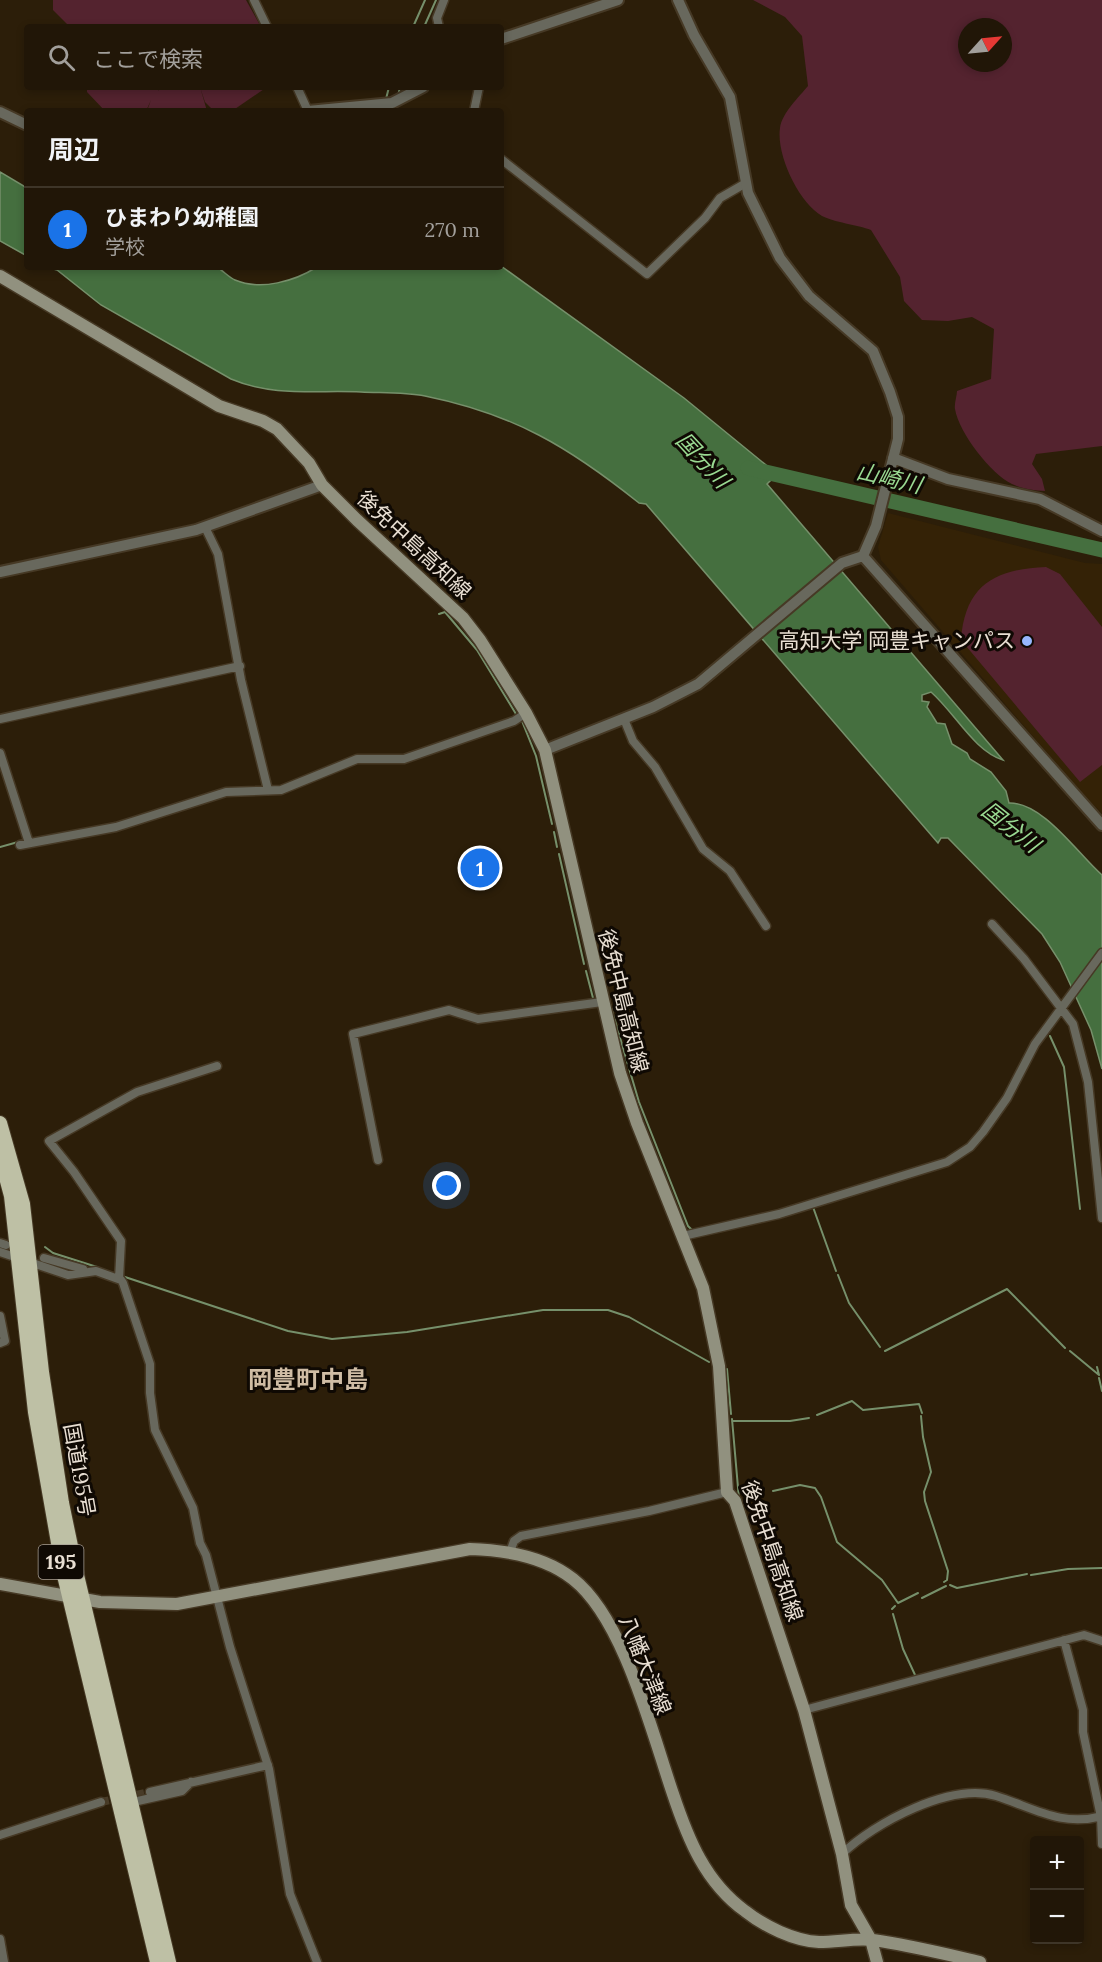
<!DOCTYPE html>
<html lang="ja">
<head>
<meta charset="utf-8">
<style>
  body { margin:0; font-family:Lora,"Noto Sans JP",serif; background:#2d2315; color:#f1f3f6 }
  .controls { position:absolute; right:18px; bottom:18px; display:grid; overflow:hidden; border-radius:6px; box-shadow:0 3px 9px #0003 }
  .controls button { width:54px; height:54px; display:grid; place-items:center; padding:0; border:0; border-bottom:2px solid #3e3528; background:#211607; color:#f1f3f6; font:30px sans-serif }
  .compass { position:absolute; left:958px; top:18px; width:54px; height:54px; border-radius:50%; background:#211607; box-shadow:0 3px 9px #0003; rotate:63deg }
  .you { position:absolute; left:447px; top:1186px; width:21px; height:21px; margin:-15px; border:4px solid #fff; border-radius:50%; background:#1a73e8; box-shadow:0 0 0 9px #1a73e833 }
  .badge { display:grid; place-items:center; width:39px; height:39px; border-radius:50%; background:#1a73e8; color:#fff; font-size:20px; font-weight:700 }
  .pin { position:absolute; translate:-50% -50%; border:3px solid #fff; box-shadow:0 2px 6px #0006 }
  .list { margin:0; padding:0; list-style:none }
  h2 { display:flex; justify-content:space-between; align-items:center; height:78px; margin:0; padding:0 24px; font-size:26px }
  h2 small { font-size:20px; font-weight:400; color:#a29f9b }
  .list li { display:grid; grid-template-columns:39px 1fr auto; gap:18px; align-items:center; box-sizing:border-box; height:84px; padding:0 24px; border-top:2px solid #3e3528 }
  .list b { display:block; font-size:22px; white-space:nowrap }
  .list p { margin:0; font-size:20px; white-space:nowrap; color:#a29f9b }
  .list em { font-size:20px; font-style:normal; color:#a29f9b }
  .icon { flex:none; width:33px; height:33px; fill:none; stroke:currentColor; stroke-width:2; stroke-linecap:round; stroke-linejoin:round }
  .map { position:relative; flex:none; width:1102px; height:1962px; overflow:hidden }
  .search { position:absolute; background:#211607; box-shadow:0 3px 9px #0003; left:24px; top:24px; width:480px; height:66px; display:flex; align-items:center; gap:15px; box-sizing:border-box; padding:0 21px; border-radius:6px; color:#a29f9b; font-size:22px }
  .panel { position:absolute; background:#211607; box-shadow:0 3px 9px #0003; left:24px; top:108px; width:480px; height:162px; border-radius:6px }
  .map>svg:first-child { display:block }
  .built { fill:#342206 }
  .green { fill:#54232f; fill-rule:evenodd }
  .water { fill:#456f3f; stroke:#76906b; stroke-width:1.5 }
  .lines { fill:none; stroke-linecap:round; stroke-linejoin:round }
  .stream { stroke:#76906b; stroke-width:2 }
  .river { stroke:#456f3f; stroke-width:15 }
  .minor-tunnel { stroke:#483b27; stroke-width:8; stroke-dasharray:8 4; stroke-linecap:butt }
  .minor-casing { stroke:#463925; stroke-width:11 }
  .tertiary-casing { stroke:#463925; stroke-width:14 }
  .secondary-casing { stroke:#463925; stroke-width:15 }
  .trunk-casing { stroke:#463925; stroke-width:16 }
  .minor { stroke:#68685d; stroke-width:8 }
  .tertiary { stroke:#68685d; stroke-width:10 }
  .secondary { stroke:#91917f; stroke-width:12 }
  .trunk { stroke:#bec0a5; stroke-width:14 }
  .poi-dot { fill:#96b6fd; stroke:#0f0903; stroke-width:2 }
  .labels { text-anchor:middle; stroke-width:6; stroke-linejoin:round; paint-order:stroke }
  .shield { fill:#0f0903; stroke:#a79e94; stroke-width:1.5 }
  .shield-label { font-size:20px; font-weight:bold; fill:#e8ded2 }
  .street-label { font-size:21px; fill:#e8ded2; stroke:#0f0903 }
  .poi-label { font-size:21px; fill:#e8ded2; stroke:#0f0903; text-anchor:end }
  .water-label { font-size:22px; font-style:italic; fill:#9ada92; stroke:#0f0903 }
  .quarter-label { font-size:24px; font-weight:bold; fill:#d0bda5; stroke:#0f0903 }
</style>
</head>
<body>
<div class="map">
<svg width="1102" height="1962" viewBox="0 0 1102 1962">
  <rect width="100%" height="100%" fill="#2c1e09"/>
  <path class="built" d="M 888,513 L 1085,563 L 1102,564 L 1102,813 L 1087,799 L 881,560 L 878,547 Z"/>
  <path class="green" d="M 53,0 L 246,0 L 261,27 L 70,27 L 53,10 Z
    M 753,0 L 1102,0 L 1102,446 L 1036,454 L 1032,464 L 1042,479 L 1045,491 C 1033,490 1023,489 1012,484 C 991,474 959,433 955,409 C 954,404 957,396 957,391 L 991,379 L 994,329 L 972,317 L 948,321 L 922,320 L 904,301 L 900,277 L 871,230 C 858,225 833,222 822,216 C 799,203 776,155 780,128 C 782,113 799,97 808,86 L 802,36 L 785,17 ZM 967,27 L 1003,27 L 1003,63 L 967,63 Z
    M 87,87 L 160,87 L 158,91 L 162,87 L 267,87 L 232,111 L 214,111 L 205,102 L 200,87 L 207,111 L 147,111 L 151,100 L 146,111 L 105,111 L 87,92 Z
    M 1046,567 L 1060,574 L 1102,627 L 1102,765 L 1080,782 L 961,640 C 965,585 995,569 1046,567 Z"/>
  <path class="water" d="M 0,172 L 27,188 L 27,256 L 0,241 Z
    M 501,266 L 684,398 L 766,465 L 771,480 L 767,484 L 1003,760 C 974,751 955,713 931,692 L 922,695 L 922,701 L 929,702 L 927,707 L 937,723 L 945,724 L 952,744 L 967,753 L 970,759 L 991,772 L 1006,791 L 1009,803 C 1043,802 1078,854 1102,875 L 1102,1069 L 1091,1030 L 1060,962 L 1042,934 L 948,838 L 941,838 L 938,843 L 646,504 L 639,503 C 569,447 514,414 425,396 C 405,392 382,393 361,392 C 316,390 273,397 231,379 L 101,305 L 57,270 L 46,267 L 216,267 C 223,270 228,277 235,280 C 261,291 295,281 317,267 Z"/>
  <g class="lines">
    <path class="stream" d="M 413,27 L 425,0
      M 424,27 L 436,0
      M 398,96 L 400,87
      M 386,99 L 389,87
      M 395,111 L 396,104
      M 439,614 L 445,612 L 477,650 L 516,714
      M 522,721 L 536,756 L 552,824
      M 554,832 L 557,847
      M 0,847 L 18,842
      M 559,854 L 584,964
      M 586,971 L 593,998
      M 608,997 L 639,1102 L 688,1226 L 692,1230
      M 1050,1036 L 1064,1067 L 1080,1209
      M 813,1207 L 836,1271
      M 45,1247 L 53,1253 L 97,1267
      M 838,1275 L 849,1303 L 880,1347
      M 122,1276 L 288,1331 L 332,1339 L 407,1332 L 543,1310 L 608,1310 L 629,1317 L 709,1362
      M 885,1351 L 1007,1289 L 1065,1348
      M 1070,1351 L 1099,1375
      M 1097,1367 L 1099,1375
      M 727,1369 L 731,1414
      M 1099,1378 L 1102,1391
      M 817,1415 L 852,1401 L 863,1410 L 919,1404 L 922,1413
      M 921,1416 L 923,1437 L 931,1472 L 924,1492 L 925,1501 L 948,1571 L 947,1580 L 944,1582
      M 732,1419 L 739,1499
      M 732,1421 L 790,1421 L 809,1418
      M 773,1491 L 800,1485 L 815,1488 L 821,1497 L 837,1542 L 882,1580 L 898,1603 L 918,1593
      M 1031,1575 L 1068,1569 L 1102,1568
      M 950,1585 L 957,1588 L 1027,1574
      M 922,1598 L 946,1586
      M 892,1609 L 895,1606
      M 893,1614 L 903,1649 L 916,1677"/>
    <path class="river" d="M 748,468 L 1102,550"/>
    <path class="minor-tunnel" d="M 101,1802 L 150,1792"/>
    <defs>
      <path id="minor" d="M 254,0 L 267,27
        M 439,27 L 437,18 L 444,0
        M 297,87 L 308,111
        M 474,111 L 479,87
        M 501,159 L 647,274 L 705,218 L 720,198 L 746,183
        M 205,527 L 218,554 L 241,680 L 268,790
        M 0,719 L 240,666
        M 624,719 L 633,741 L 655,767 L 703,849 L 730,871 L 766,926
        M 0,753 L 29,843
        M 20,845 L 116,827 L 226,792 L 281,790 L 357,759 L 404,759 L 514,721 L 526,713
        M 992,924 L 1024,959 L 1073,1024 L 1088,1082 L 1102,1218
        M 378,1160 L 353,1034 L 449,1010 L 478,1019 L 602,1002
        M 683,1236 L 779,1214 L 947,1162 L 970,1147 L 983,1132 L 1007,1098 L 1035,1044 L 1102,953
        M 0,1243 L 6,1245
        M 0,1252 L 68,1275 L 96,1271 L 121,1280 L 123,1283 L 150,1364 L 150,1393 L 155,1430 L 193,1508 L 200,1543 L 206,1555 L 230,1647 L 269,1769 L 290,1894 L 317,1962
        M 44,1258 L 83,1269
        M 119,1279 L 121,1241 L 74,1172 L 49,1141 L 137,1092 L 217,1066
        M 0,1316 L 5,1341 L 0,1343
        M 510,1552 L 514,1541 L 521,1536 L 649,1511 L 727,1492
        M 1064,1640 L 1083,1710 L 1083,1732 L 1101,1817 L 1102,1844
        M 804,1710 L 1084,1635 L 1102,1641
        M 150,1792 L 268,1765
        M 129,1803 L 182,1791 L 191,1782
        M 0,1835 L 101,1802
        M 842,1854 C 874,1823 951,1782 996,1796 C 1034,1808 1061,1827 1102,1816
        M 0,1939 L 4,1962"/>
      <path id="tertiary" d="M 678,0 L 694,35 L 730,97 L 748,193 L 780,258 L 809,296 L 873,351 L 890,392 L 898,417 L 898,439 L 876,526 L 863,556
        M 501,39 L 618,0
        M 308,111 L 392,103 L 423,87
        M 0,112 L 27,125
        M 893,458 L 948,479 L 1040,499 L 1102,531
        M 0,572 L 196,530 L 322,485
        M 545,750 L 653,707 L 698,684 L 842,563 L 863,556 L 1102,825"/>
      <path id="secondary" d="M 0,276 L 219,406 L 263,421 L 277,429 L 309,463 L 322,485 L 357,520 L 463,618 L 480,640 L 526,713 L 545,750 L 620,1073 L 637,1123 L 703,1288 L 719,1366 L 727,1492 L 735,1501 L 804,1710 L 842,1854 L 851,1905 L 871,1940 L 877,1962
        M 0,1584 L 100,1602 L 177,1604 L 470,1549 C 505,1550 544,1556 573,1579 C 624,1619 652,1733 673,1794 C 688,1839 705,1882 745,1911 C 764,1926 794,1941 819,1942 C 838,1942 855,1938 873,1940 C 909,1945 945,1954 980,1962"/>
      <path id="trunk" d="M 0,1123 L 23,1204 L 42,1372 L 62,1503 L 77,1575 L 169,1962
        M 0,1155 L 11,1196 L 35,1412 L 63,1571 L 157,1962"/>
    </defs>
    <use href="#minor" class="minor-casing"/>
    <use href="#tertiary" class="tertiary-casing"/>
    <use href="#secondary" class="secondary-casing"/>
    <use href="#trunk" class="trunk-casing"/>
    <use href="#minor" class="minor"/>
    <use href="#tertiary" class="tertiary"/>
    <use href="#secondary" class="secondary"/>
    <use href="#trunk" class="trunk"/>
  </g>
  <circle class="poi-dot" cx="1027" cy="641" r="6"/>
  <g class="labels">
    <rect class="shield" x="38.5" y="1545" width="45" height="34" rx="4.5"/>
    <g class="shield-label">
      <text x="61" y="1569">195</text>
    </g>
    <g class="street-label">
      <text transform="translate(414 545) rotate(43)" y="7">後免中島高知線</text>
      <text transform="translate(623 1001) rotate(76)" y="7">後免中島高知線</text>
      <text transform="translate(79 1470) rotate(80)" y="7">国道195号</text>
      <text transform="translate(772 1551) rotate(71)" y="7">後免中島高知線</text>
      <text transform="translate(645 1665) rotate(68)" y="7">八幡大津線</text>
    </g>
    <g class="poi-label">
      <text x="1015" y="648">高知大学 岡豊キャンパス</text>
    </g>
    <g class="water-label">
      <text transform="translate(703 460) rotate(47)" y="8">国分川</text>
      <text transform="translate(889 478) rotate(13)" y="8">山崎川</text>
      <text transform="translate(1011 827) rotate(38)" y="8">国分川</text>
    </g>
    <g class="quarter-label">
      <text x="308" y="1388">岡豊町中島</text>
    </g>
  </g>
</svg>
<div class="controls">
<button>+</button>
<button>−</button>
</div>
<svg class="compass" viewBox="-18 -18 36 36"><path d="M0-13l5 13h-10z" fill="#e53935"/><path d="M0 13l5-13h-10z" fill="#a29f9b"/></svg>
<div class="you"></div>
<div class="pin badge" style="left:480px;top:868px">1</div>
<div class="search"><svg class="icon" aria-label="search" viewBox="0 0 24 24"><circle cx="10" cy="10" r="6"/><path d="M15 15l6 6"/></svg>ここで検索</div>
<section class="panel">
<h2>周辺<small></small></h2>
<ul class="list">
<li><span class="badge">1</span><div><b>ひまわり幼稚園</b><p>学校</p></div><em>270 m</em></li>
</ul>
</section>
</div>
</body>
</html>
